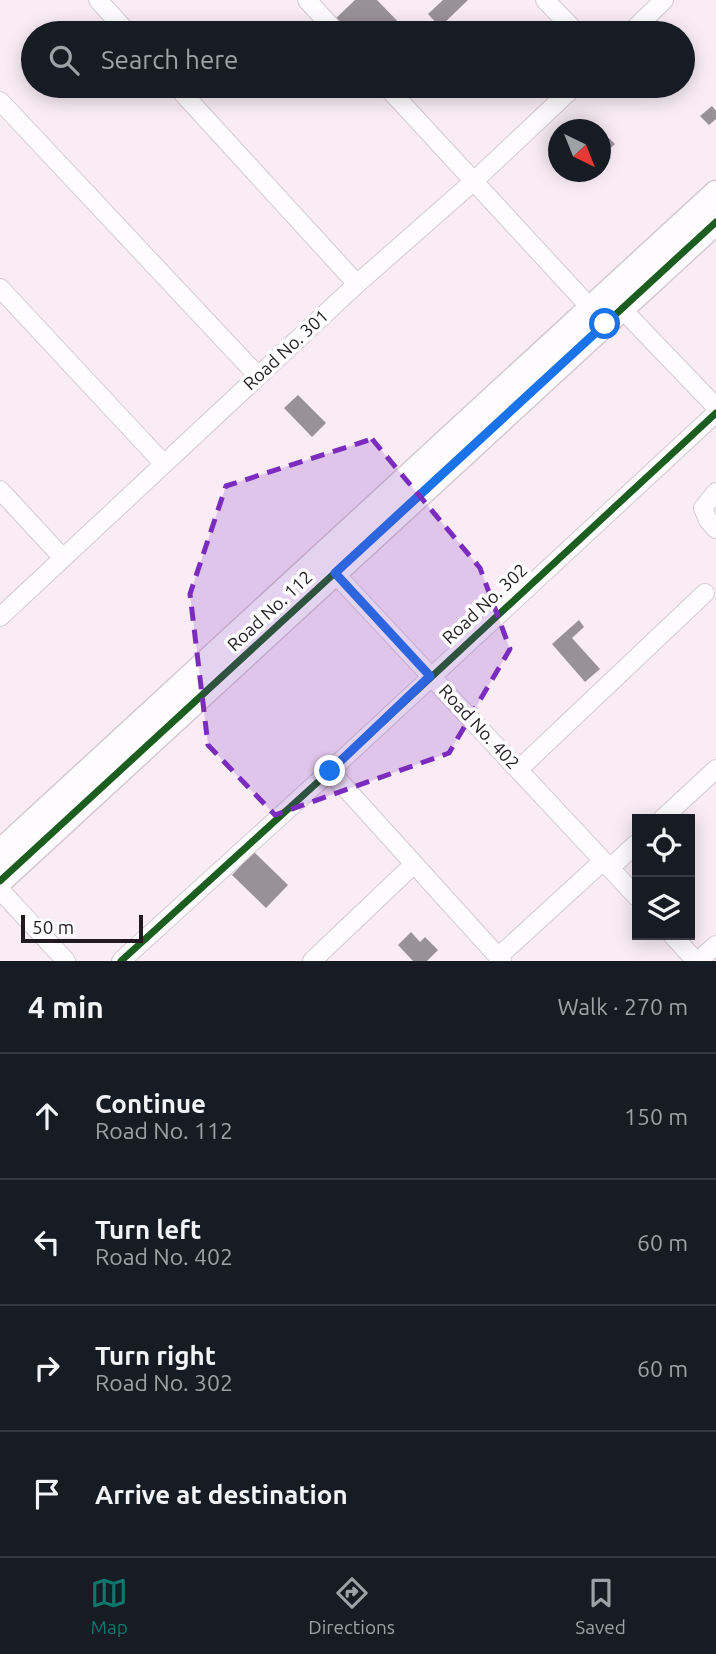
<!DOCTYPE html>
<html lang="en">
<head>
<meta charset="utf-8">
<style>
  body { margin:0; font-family:Ubuntu,sans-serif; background:#20242c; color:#f1f3f6 }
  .controls { position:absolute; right:21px; bottom:21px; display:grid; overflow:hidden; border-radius:0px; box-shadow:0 4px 18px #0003 }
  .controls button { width:63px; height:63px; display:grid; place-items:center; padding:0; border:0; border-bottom:2px solid #363941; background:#171b24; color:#f1f3f6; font:35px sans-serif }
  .compass { position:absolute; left:548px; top:119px; width:63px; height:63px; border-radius:50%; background:#171b24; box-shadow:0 4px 18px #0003; rotate:137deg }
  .scale { position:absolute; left:21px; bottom:18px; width:122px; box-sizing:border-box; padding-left:7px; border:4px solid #221a20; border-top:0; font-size:19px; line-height:24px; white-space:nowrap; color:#221a20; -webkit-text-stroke:5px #fff; paint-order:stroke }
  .stop { position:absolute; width:21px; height:21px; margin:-16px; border:5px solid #1a73e8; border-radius:50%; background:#fff }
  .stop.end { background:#1a73e8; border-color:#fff; box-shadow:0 2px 7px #0008 }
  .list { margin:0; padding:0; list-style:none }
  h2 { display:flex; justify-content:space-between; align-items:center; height:91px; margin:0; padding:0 28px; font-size:30px }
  h2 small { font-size:23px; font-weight:400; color:#9ea1a6 }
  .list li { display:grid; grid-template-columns:46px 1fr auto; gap:21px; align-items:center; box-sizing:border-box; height:126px; padding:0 28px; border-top:2px solid #363941 }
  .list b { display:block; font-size:26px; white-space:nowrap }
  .list p { margin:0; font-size:23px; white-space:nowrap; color:#9ea1a6 }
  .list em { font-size:23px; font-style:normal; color:#9ea1a6 }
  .icon { flex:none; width:38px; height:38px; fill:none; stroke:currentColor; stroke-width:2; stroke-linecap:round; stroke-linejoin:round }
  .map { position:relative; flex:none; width:716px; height:961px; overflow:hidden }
  .search { position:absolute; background:#171b24; box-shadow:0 4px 18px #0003; left:21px; right:21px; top:21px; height:77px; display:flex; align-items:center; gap:18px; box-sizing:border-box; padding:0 24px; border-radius:38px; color:#9ea1a6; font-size:26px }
  .sheet { height:595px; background:#171b24 }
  nav { display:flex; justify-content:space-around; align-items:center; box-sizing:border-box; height:98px; border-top:2px solid #363941; background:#171b24; font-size:19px; color:#9ea1a6 }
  nav a { display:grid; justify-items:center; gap:4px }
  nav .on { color:#0f766e }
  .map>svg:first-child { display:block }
  .building { fill:#9a9198 }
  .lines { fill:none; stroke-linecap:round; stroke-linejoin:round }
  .street-casing { stroke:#d5cad1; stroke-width:20 }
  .secondary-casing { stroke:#d5cad1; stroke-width:27 }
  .street { stroke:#fefcfe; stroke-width:18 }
  .secondary { stroke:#fefcfe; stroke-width:24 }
  .cycleway-casing { stroke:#fff; stroke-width:11 }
  .cycleway { stroke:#1b5e20; stroke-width:7 }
  .route { stroke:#1a73e8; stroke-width:9 }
  .marked { fill:#7b2cbf; fill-opacity:0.2; stroke:#7b2cbf; stroke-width:5; stroke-dasharray:14 9; stroke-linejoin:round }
  .labels { text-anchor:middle; stroke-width:7; stroke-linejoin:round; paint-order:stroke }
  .street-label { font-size:18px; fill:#221a20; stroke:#fff }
</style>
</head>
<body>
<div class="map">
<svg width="716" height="961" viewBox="0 0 716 961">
  <rect width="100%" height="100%" fill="#f9ecf5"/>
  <path class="building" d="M 355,0 L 377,0 L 409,33 L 347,33 L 334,20 Z
    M 443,0 L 468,0 L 440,27 L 428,14 Z
    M 712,106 L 716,111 L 716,119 L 709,125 L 700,116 Z
    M 609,138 L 615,144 L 602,156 L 600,146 Z
    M 298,395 L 326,423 L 312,437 L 284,408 Z
    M 579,620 L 584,627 L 572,638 L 600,669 L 585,682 L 552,644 Z
    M 254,852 L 288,885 L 266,908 L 232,875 Z
    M 411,932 L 420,942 L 425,937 L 438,950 L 427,961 L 413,961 L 398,945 Z"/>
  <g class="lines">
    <defs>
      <path id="street" d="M 98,0 L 128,33
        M 307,0 L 337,33
        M 545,0 L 577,33
        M 630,33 L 664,0
        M 176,86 L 357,284
        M 386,86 L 597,315
        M 0,101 L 258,376
        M 0,288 L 163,463
        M 622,309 L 716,407
        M 0,490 L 63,558
        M 716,492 L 703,508 L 708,520 L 716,529
        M 327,565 L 637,897
        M 0,617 L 357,284 L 474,181 L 575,86
        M 518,770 L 705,593
        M 330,771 L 502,961
        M 662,819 L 716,769
        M 610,868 L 637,843
        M 0,890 L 66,961
        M 672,935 L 696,961
        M 498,957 L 603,861
        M 121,961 L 330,771 L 716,413
        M 312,961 L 414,864
        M 698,961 L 716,945"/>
      <path id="secondary" d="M 0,852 L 716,193
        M 0,881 L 716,222"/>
    </defs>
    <use href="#street" class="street-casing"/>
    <use href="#secondary" class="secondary-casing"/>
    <use href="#street" class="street"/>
    <use href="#secondary" class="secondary"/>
    <defs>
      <path id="cycleway" d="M 0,881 L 716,222
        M 121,961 L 330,771 L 716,413"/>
    </defs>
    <use href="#cycleway" class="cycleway-casing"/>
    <use href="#cycleway" class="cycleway"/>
  </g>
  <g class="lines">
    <path class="route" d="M 330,771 L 430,676 L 335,573 L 605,324"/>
  </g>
  <path class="marked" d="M 372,439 L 480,568 L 510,649 L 449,753 L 275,815 L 208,745 L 190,594 L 226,486 Z"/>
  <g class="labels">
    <g class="street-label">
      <text transform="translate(286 350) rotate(-43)" y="6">Road No. 301</text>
      <text transform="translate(485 604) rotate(-43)" y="6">Road No. 302</text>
      <text transform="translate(270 611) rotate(-43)" y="6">Road No. 112</text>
      <text transform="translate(479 727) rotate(47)" y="6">Road No. 402</text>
    </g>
  </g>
</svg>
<div class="controls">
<button><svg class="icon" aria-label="locate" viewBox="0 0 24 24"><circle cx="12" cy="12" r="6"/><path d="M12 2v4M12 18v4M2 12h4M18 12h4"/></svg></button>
<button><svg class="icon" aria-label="layers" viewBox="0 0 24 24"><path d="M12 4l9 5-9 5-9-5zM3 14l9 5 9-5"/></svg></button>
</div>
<svg class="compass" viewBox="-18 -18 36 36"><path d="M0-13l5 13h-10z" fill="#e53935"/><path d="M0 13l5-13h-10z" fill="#9ea1a6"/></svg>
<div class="scale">50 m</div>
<div class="stop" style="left:605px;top:324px"></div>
<div class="stop end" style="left:330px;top:771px"></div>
<div class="search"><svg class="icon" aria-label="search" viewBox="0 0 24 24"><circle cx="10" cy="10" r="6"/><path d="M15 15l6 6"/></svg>Search here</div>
</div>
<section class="sheet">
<h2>4 min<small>Walk · 270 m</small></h2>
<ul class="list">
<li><svg class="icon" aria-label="ahead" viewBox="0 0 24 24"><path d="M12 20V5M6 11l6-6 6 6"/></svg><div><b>Continue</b><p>Road No. 112</p></div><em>150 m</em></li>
<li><svg class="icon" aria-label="left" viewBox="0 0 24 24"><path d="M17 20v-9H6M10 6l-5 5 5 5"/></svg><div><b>Turn left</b><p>Road No. 402</p></div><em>60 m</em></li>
<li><svg class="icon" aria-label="right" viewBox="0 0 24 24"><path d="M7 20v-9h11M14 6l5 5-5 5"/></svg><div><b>Turn right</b><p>Road No. 302</p></div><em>60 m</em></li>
<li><svg class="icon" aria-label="arrive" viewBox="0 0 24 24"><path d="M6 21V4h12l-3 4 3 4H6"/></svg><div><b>Arrive at destination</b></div></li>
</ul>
</section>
<nav>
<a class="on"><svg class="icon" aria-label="map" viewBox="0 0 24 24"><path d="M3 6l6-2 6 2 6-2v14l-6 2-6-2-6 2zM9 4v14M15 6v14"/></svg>Map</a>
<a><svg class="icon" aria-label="directions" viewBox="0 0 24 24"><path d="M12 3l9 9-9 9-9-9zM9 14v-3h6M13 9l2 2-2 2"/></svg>Directions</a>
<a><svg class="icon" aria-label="saved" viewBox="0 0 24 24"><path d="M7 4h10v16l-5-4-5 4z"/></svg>Saved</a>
</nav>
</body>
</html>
